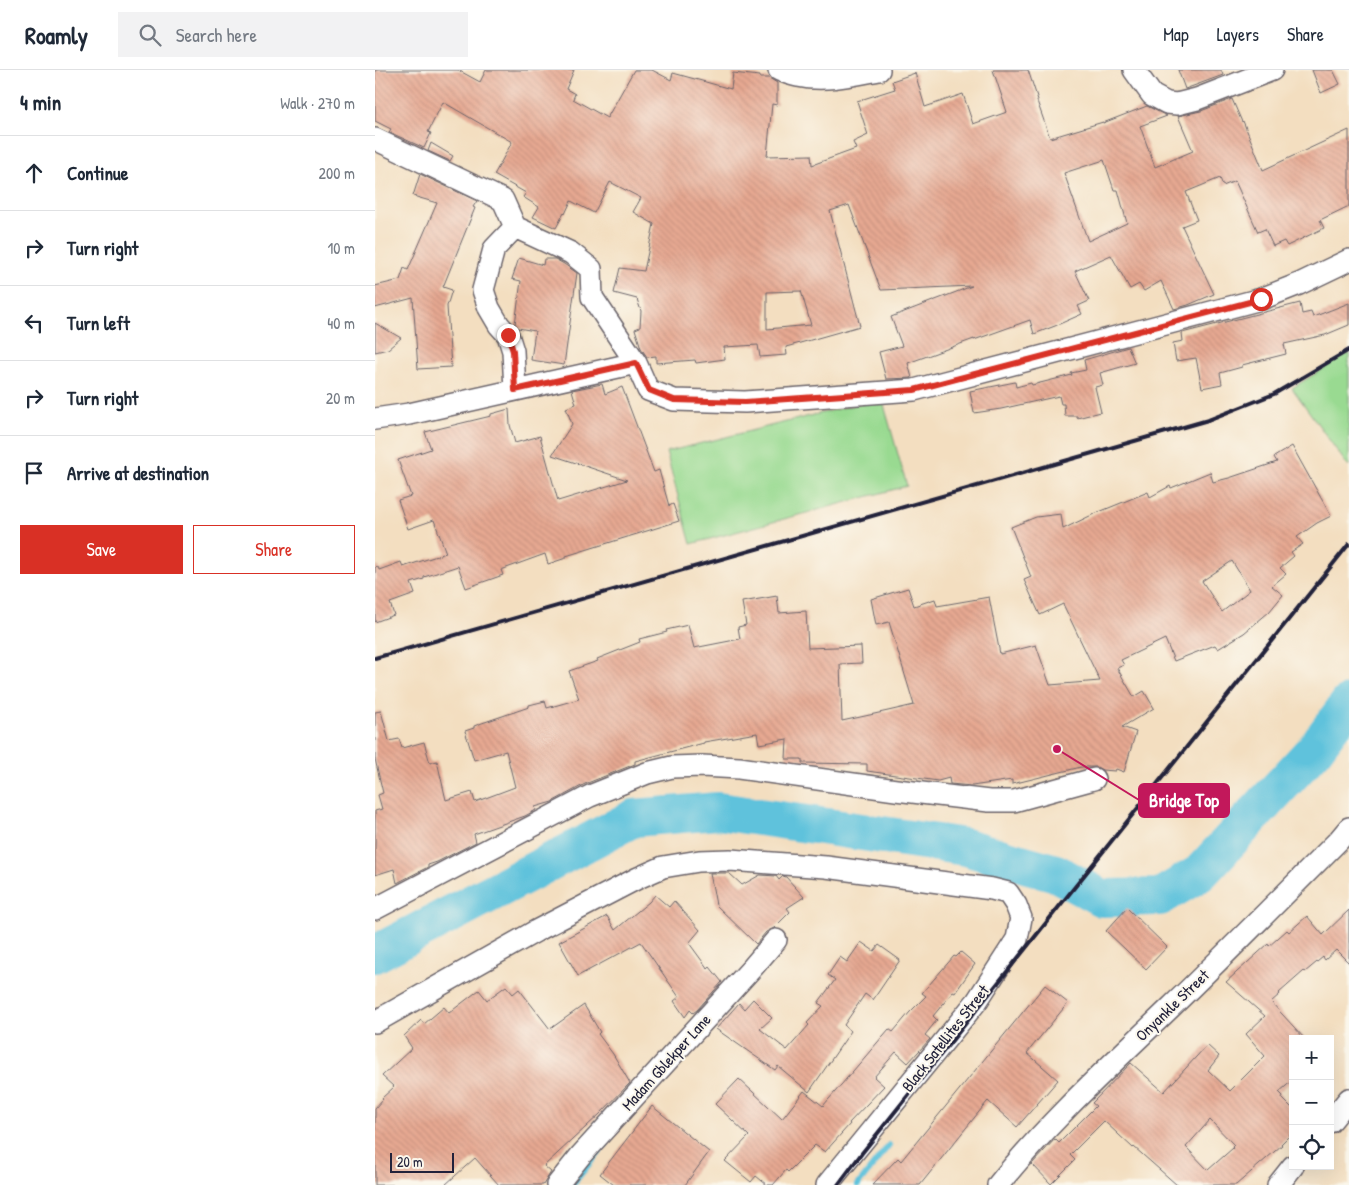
<!DOCTYPE html>
<html lang="en">
<head>
<meta charset="utf-8">
<style>
  body { margin:0; font-family:"Patrick Hand",sans-serif; background:#f2f2f3; color:#1f2937 }
  .controls { position:absolute; right:15px; bottom:15px; display:grid; overflow:hidden; border-radius:0px; box-shadow:0 5px 20px #0002 }
  .controls button { width:45px; height:45px; display:grid; place-items:center; padding:0; border:0; border-bottom:1px solid #e0e1e3; background:#fff; color:#1f2937; font:25px sans-serif }
  .scale { position:absolute; left:15px; bottom:12px; width:64px; box-sizing:border-box; padding-left:5px; border:2px solid #22223b; border-top:0; font-size:14px; line-height:18px; white-space:nowrap; color:#22223b; -webkit-text-stroke:4px #fbf7ec; paint-order:stroke }
  .stop { position:absolute; width:15px; height:15px; margin:-11px; border:4px solid #d93025; border-radius:50%; background:#fff }
  .stop.end { background:#d93025; border-color:#fff; box-shadow:0 1px 5px #0008 }
  .list { margin:0; padding:0; list-style:none }
  h2 { display:flex; justify-content:space-between; align-items:center; height:65px; margin:0; padding:0 20px; font-size:21px }
  h2 small { font-size:16px; font-weight:400; color:#747a83 }
  .list li { display:grid; grid-template-columns:32px 1fr auto; gap:15px; align-items:center; box-sizing:border-box; height:75px; padding:0 20px; border-top:1px solid #e0e1e3 }
  .list b { display:block; font-size:19px; white-space:nowrap }
  .list em { font-size:16px; font-style:normal; color:#747a83 }
  .actions { display:flex; gap:10px; padding:15px 20px }
  .actions a { flex:1; padding:11px 0; border:1px solid #d93025; border-radius:0px; text-align:center; font-size:18px; color:#d93025 }
  .actions .main { background:#d93025; color:#fff }
  .icon { flex:none; width:28px; height:28px; fill:none; stroke:currentColor; stroke-width:2; stroke-linecap:round; stroke-linejoin:round }
  .map { position:relative; flex:none; width:974px; height:1115px; overflow:hidden }
  header { display:flex; align-items:center; gap:30px; box-sizing:border-box; height:70px; padding:0 25px; background:#fff; border-bottom:1px solid #e0e1e3 }
  header strong { font-size:24px }
  nav { display:flex; gap:28px; margin-inline-start:auto; font-size:18px }
  .search { width:350px; height:45px; background:#f2f2f3; display:flex; align-items:center; gap:12px; box-sizing:border-box; padding:0 18px; border-radius:0px; color:#747a83; font-size:19px }
  main { display:flex }
  aside { flex:1; background:#fff }
  .map>svg:first-child { display:block }
  .green { fill:#99da91; stroke:#5e7e66 }
  .lines { fill:none; stroke-linecap:round; stroke-linejoin:round }
  .stream { stroke:#5ec2dc; stroke-width:6 }
  .river { stroke:#5ec2dc; stroke-width:38 }
  .building { fill:url(#building-back-hatch); fill-rule:evenodd }
  .minor-casing { stroke:#6b646a; stroke-width:24 }
  .minor { stroke:#fff; stroke-width:21 }
  .rail { stroke:#22223b; stroke-width:4 }
  .route { stroke:#d93025; stroke-width:6 }
  .labels { text-anchor:middle; stroke-width:4; stroke-linejoin:round; paint-order:stroke }
  .street-label { font-size:16px; fill:#22223b; stroke:#fbf7ec }
  .leader { fill:none; stroke:#c2185b; stroke-width:2 }
  .callout-dot { fill:#c2185b; stroke:#fbf7ec; stroke-width:2 }
  .callout { fill:#c2185b; stroke:#c2185b; stroke-width:2 }
  .callout-label { font-size:18px; text-anchor:middle; font-weight:bold; fill:#fff }
</style>
</head>
<body>
<header>
<strong>Roamly</strong>
<div class="search"><svg class="icon" aria-label="search" viewBox="0 0 24 24"><circle cx="10" cy="10" r="6"/><path d="M15 15l6 6"/></svg>Search here</div>
<nav><a>Map</a><a>Layers</a><a>Share</a></nav>
</header>
<main>
<aside>
<h2>4 min<small>Walk · 270 m</small></h2>
<ul class="list">
<li><svg class="icon" aria-label="ahead" viewBox="0 0 24 24"><path d="M12 20V5M6 11l6-6 6 6"/></svg><div><b>Continue</b></div><em>200 m</em></li>
<li><svg class="icon" aria-label="right" viewBox="0 0 24 24"><path d="M7 20v-9h11M14 6l5 5-5 5"/></svg><div><b>Turn right</b></div><em>10 m</em></li>
<li><svg class="icon" aria-label="left" viewBox="0 0 24 24"><path d="M17 20v-9H6M10 6l-5 5 5 5"/></svg><div><b>Turn left</b></div><em>40 m</em></li>
<li><svg class="icon" aria-label="right" viewBox="0 0 24 24"><path d="M7 20v-9h11M14 6l5 5-5 5"/></svg><div><b>Turn right</b></div><em>20 m</em></li>
<li><svg class="icon" aria-label="arrive" viewBox="0 0 24 24"><path d="M6 21V4h12l-3 4 3 4H6"/></svg><div><b>Arrive at destination</b></div></li>
</ul>
<div class="actions"><a class="main">Save</a><a>Share</a></div>
</aside>
<div class="map">
<svg width="974" height="1115" viewBox="0 0 974 1115">
  <defs>
    <pattern id="building-back-hatch" width="6" height="6" patternUnits="userSpaceOnUse" patternTransform="scale(1.25)"><rect width="6" height="6" fill="#e6a891"/><path d="M-1 5l2 2M0 0l6 6M5-1l2 2" fill="none" stroke="#c5907e"/></pattern>
  </defs>
  <rect width="100%" height="100%" fill="#fbf7ec"/>
  <filter id="ink" filterUnits="userSpaceOnUse"><feTurbulence type="fractalNoise" baseFrequency=".02" numOctaves="2"/><feDisplacementMap in="SourceGraphic" scale="10" xChannelSelector="R" yChannelSelector="G"/><feConvolveMatrix kernelMatrix="1 2 1 2 8 2 1 2 1" color-interpolation-filters="sRGB"/></filter>
  <filter id="wash" filterUnits="userSpaceOnUse"><feTurbulence type="fractalNoise" baseFrequency=".0096" numOctaves="4" result="noise"/><feDisplacementMap in="SourceGraphic" scale="20" xChannelSelector="R" yChannelSelector="G"/><feGaussianBlur stdDeviation="1.12" result="paint"/><feColorMatrix in="noise" values="0 0 0 0 0 0 0 0 0 0 0 0 0 0 0 0 0 1.4 0 .05"/><feComposite in="paint" operator="in"/></filter>
  <g filter="url(#wash)">
    <rect width="100%" height="100%" fill="#f3dec0"/>
    <path class="green" d="M 974,283 L 974,395 L 973,396 L 917,318 Z
      M 507,328 L 532,416 L 316,474 L 291,382 Z"/>
    <g class="lines">
      <path class="stream" d="M 197,1115 L 231,1073
        M 483,1115 L 514,1075"/>
      <path class="river" d="M 0,884 L 259,748 L 343,741 L 590,777 L 681,803 L 727,828 L 785,827 L 825,803 L 939,680 L 974,633"/>
    </g>
    <g id="blocks">
      <path class="building" d="M 0,0 L 83,0 L 105,12 L 111,0 L 199,0 L 191,19 L 200,24 L 198,29 L 232,48 L 259,0 L 277,0 L 296,10 L 298,3 L 356,19 L 358,3 L 385,6 L 385,8 L 394,8 L 402,13 L 402,35 L 397,34 L 392,86 L 436,85 L 437,95 L 481,79 L 478,72 L 493,65 L 482,31 L 520,19 L 517,11 L 540,3 L 550,37 L 588,24 L 598,54 L 632,42 L 618,0 L 653,0 L 663,30 L 662,31 L 675,68 L 728,52 L 728,53 L 772,36 L 792,46 L 765,56 L 780,97 L 818,81 L 803,46 L 826,41 L 857,29 L 867,52 L 868,51 L 888,100 L 974,60 L 974,136 L 945,150 L 949,158 L 912,176 L 909,171 L 898,176 L 890,159 L 883,162 L 860,111 L 848,116 L 845,108 L 811,122 L 822,150 L 807,156 L 839,224 L 813,235 L 799,239 L 786,211 L 769,221 L 764,214 L 755,219 L 736,185 L 700,201 L 714,231 L 703,236 L 707,244 L 680,256 L 659,264 L 655,250 L 599,270 L 599,269 L 533,293 L 537,308 L 511,309 L 504,282 L 527,276 L 516,247 L 597,216 L 506,220 L 474,135 L 455,141 L 485,256 L 411,277 L 412,285 L 385,287 L 383,275 L 349,277 L 350,289 L 321,293 L 320,290 L 281,293 L 281,286 L 272,287 L 266,278 L 260,259 L 265,257 L 266,241 L 262,229 L 239,223 L 245,198 L 269,201 L 279,154 L 258,142 L 266,128 L 235,112 L 219,143 L 196,131 L 190,144 L 189,143 L 181,158 L 158,147 L 164,137 L 148,127 L 151,123 L 119,105 L 137,72 L 68,32 L 53,62 L 56,63 L 49,78 L 14,62 L 16,59 L 0,51 ZM 729,90 L 739,120 L 743,120 L 752,153 L 713,171 L 689,103 ZM 426,221 L 436,255 L 392,259 L 392,222 Z
        M 803,0 L 846,0 L 848,5 L 810,19 Z
        M 937,0 L 958,0 L 965,14 L 946,23 Z
        M 56,73 L 78,86 L 75,91 L 53,81 Z
        M 45,104 L 102,131 L 98,137 L 100,138 L 68,217 L 77,220 L 72,236 L 76,297 L 43,299 L 38,228 L 0,238 L 0,216 L 25,210 L 29,198 L 33,200 L 62,133 L 38,126 Z
        M 144,188 L 168,195 L 169,189 L 180,189 L 189,194 L 202,203 L 189,295 L 156,290 L 160,261 L 143,258 L 140,254 L 146,211 L 137,209 Z
        M 925,233 L 927,244 L 936,242 L 938,247 L 974,233 L 974,255 L 950,265 L 909,274 L 911,284 L 867,295 L 867,297 L 845,303 L 847,314 L 827,318 L 821,288 L 801,291 L 798,273 L 808,271 L 807,263 Z
        M 0,253 L 26,268 L 13,279 L 0,282 Z
        M 753,277 L 760,293 L 725,303 L 728,315 L 720,317 L 726,342 L 702,348 L 702,346 L 690,346 L 689,334 L 686,334 L 684,326 L 626,339 L 599,343 L 595,321 L 640,312 L 641,317 L 656,313 L 657,315 L 697,305 L 696,303 L 711,300 L 709,290 Z
        M 227,314 L 230,324 L 247,317 L 279,402 L 284,400 L 294,436 L 298,434 L 304,451 L 191,486 L 191,488 L 173,494 L 170,484 L 126,500 L 128,505 L 91,518 L 83,496 L 49,507 L 49,509 L 36,513 L 40,524 L 15,533 L 19,545 L 0,552 L 0,497 L 3,496 L 4,500 L 26,492 L 28,497 L 71,483 L 59,450 L 33,459 L 23,430 L 36,426 L 23,390 L 56,379 L 50,362 L 116,346 L 116,344 L 134,339 L 135,355 L 140,373 L 165,366 L 183,431 L 252,410 L 177,385 L 197,354 L 191,338 L 201,334 L 197,320 Z
        M 917,376 L 956,446 L 942,453 L 922,467 L 928,474 L 916,482 L 919,486 L 905,498 L 911,504 L 897,516 L 908,525 L 894,542 L 869,563 L 843,579 L 840,575 L 799,591 L 790,569 L 746,590 L 749,595 L 742,598 L 759,627 L 769,621 L 779,638 L 747,657 L 761,662 L 749,702 L 741,699 L 740,701 L 727,700 L 722,697 L 706,697 L 637,714 L 637,710 L 597,716 L 575,714 L 574,708 L 563,711 L 492,701 L 492,694 L 427,693 L 427,689 L 411,689 L 412,669 L 384,674 L 382,663 L 329,672 L 329,673 L 260,691 L 260,694 L 210,714 L 177,732 L 160,737 L 161,740 L 150,746 L 99,764 L 101,772 L 62,792 L 53,795 L 53,797 L 22,813 L 19,799 L 0,805 L 0,741 L 7,739 L 3,725 L 8,723 L 0,689 L 0,642 L 6,641 L 14,671 L 24,669 L 27,678 L 49,672 L 55,693 L 62,691 L 71,730 L 97,722 L 100,732 L 140,717 L 131,681 L 99,690 L 90,661 L 99,658 L 99,656 L 107,653 L 154,637 L 154,635 L 170,631 L 172,638 L 204,629 L 194,601 L 223,591 L 222,589 L 265,572 L 264,569 L 292,562 L 291,560 L 313,555 L 319,578 L 365,569 L 363,557 L 371,555 L 367,532 L 402,526 L 404,543 L 431,541 L 433,578 L 486,576 L 487,593 L 465,594 L 467,651 L 513,641 L 539,635 L 514,552 L 501,555 L 496,529 L 533,518 L 539,536 L 560,529 L 562,536 L 614,527 L 625,584 L 661,575 L 675,615 L 725,611 L 688,534 L 665,545 L 649,510 L 656,507 L 636,457 L 661,447 L 686,444 L 688,459 L 719,444 L 773,422 L 775,427 L 795,416 L 796,418 L 835,402 L 838,412 L 854,408 L 902,392 L 899,387 ZM 857,491 L 875,520 L 847,542 L 827,511 Z
        M 335,803 L 354,803 L 367,815 L 385,805 L 401,806 L 404,810 L 408,806 L 411,807 L 429,827 L 412,838 L 415,842 L 399,858 L 391,862 L 381,874 L 341,835 Z
        M 280,825 L 294,837 L 299,831 L 325,860 L 314,873 L 333,899 L 335,897 L 347,912 L 322,940 L 318,943 L 315,940 L 310,947 L 299,931 L 304,927 L 266,872 L 203,906 L 184,872 L 232,846 L 240,860 L 274,832 Z
        M 752,838 L 792,877 L 771,899 L 731,861 Z
        M 974,840 L 974,893 L 961,880 L 950,890 L 948,887 L 930,902 L 929,901 L 904,923 L 905,924 L 896,932 L 930,969 L 918,969 L 918,1010 L 904,1022 L 908,1026 L 907,1028 L 918,1039 L 918,1062 L 906,1074 L 907,1075 L 861,1115 L 802,1115 L 759,1077 L 758,1078 L 729,1051 L 695,1085 L 700,1090 L 676,1114 L 657,1094 L 680,1069 L 684,1073 L 721,1036 L 717,1033 L 756,993 L 789,1022 L 832,975 L 844,986 L 833,1000 L 855,1021 L 890,986 L 871,964 L 890,946 L 851,912 L 893,874 L 894,876 L 912,860 L 914,862 L 932,846 L 948,865 ZM 835,1050 L 859,1075 L 857,1077 L 858,1078 L 833,1100 L 811,1077 Z
        M 486,872 L 499,881 L 504,875 L 525,890 L 498,930 L 490,924 L 469,955 L 476,961 L 434,1022 L 403,996 L 400,1000 L 341,959 L 364,933 L 369,939 L 378,929 L 397,948 L 385,959 L 412,980 L 434,955 L 432,953 L 448,936 L 443,933 L 460,910 L 453,905 L 465,887 L 472,892 Z
        M 586,882 L 600,894 L 580,923 L 578,922 L 558,946 L 562,950 L 550,965 L 555,969 L 533,993 L 521,982 L 499,1007 L 509,1016 L 474,1053 L 475,1054 L 450,1082 L 440,1075 L 413,1102 L 411,1100 L 398,1115 L 392,1115 L 381,1106 L 376,1112 L 350,1091 L 374,1066 L 340,1034 L 364,1009 L 407,1049 L 429,1021 L 448,1036 L 514,959 L 518,962 L 535,942 L 551,926 L 547,923 L 579,886 L 581,887 Z
        M 670,915 L 693,933 L 652,983 L 683,1010 L 642,1057 L 613,1031 L 612,1032 L 545,1115 L 497,1115 L 523,1088 L 526,1091 Z
        M 131,916 L 138,924 L 144,919 L 175,959 L 209,935 L 225,962 L 223,964 L 238,984 L 255,1013 L 225,1044 L 169,1096 L 176,1102 L 168,1115 L 124,1115 L 100,1088 L 70,1115 L 0,1115 L 0,1038 L 8,1029 L 7,1028 L 19,1017 L 7,1006 L 37,978 L 29,966 L 46,950 L 49,954 L 69,937 L 74,943 L 104,920 L 112,930 Z
        M 277,1036 L 334,1082 L 310,1115 L 239,1115 L 225,1104 Z"/>
    </g>
  </g>
  <g filter="url(#ink)">
    <use href="#blocks" fill-opacity="0" stroke="#6b646a" stroke-width="1"/>
    <g class="lines">
      <defs>
        <path id="minor" d="M 404,0 C 410,2 416,5 423,6 C 449,12 478,5 504,0
          M 759,0 L 777,25 L 792,33 L 802,34 L 822,29 L 897,0
          M 0,69 L 128,130 L 140,157 L 196,183 L 216,199 L 217,227 L 261,293 L 273,320 L 299,330 L 370,332 L 539,320 L 886,229 L 924,214 L 974,190
          M 140,320 L 138,281 L 133,265 L 124,255 L 114,238 L 108,220 L 119,179 L 140,157
          M 0,349 L 34,344 L 261,293
          M 0,839 L 215,726 L 272,703 L 297,697 L 327,696 L 364,698 L 521,720 L 614,731 L 639,731 L 719,709
          M 0,952 L 161,861 L 263,808 L 288,797 L 324,791 L 355,790 L 451,797 L 617,819 L 633,823 L 641,835 L 646,848 L 642,869 L 602,931 L 452,1115
          M 955,1052 L 974,1029
          M 182,1115 L 206,1085 L 378,897 L 401,870
          M 623,1115 C 674,1051 736,995 795,938 C 852,883 908,826 964,770 L 974,758
          M 903,1115 L 918,1096"/>
      </defs>
      <use href="#minor" class="minor-casing"/>
      <use href="#minor" class="minor"/>
      <path class="rail" d="M 0,588 L 833,350 L 899,324 L 974,280
        M 463,1115 L 487,1083 L 974,474"/>
    </g>
  </g>
  <g class="lines" filter="url(#ink)">
    <path class="route" d="M 133,265 L 138,281 L 140,320 L 261,293 L 274,320 L 299,330 L 370,332 L 539,320 L 886,229"/>
  </g>
  <g class="labels">
    <g class="street-label">
      <text transform="translate(797 935) rotate(-44)" y="6">Onyankle Street</text>
      <text transform="translate(570 968) rotate(-52)" y="6">Black Satellites Street</text>
      <text transform="translate(291 992) rotate(-48)" y="6">Madam Gblekper Lane</text>
    </g>
  </g>
  <path class="leader" d="M682 679L764 730"/>
  <circle class="callout-dot" cx="682" cy="679" r="5"/>
  <rect class="callout" x="764" y="714" width="90" height="33" rx="5"/>
  <g class="callout-label">
    <text x="809" y="737">Bridge Top</text>
  </g>
</svg>
<div class="controls">
<button>+</button>
<button>−</button>
<button><svg class="icon" aria-label="locate" viewBox="0 0 24 24"><circle cx="12" cy="12" r="6"/><path d="M12 2v4M12 18v4M2 12h4M18 12h4"/></svg></button>
</div>
<div class="scale">20 m</div>
<div class="stop" style="left:886px;top:229px"></div>
<div class="stop end" style="left:133px;top:265px"></div>
</div>
</main>
</body>
</html>
